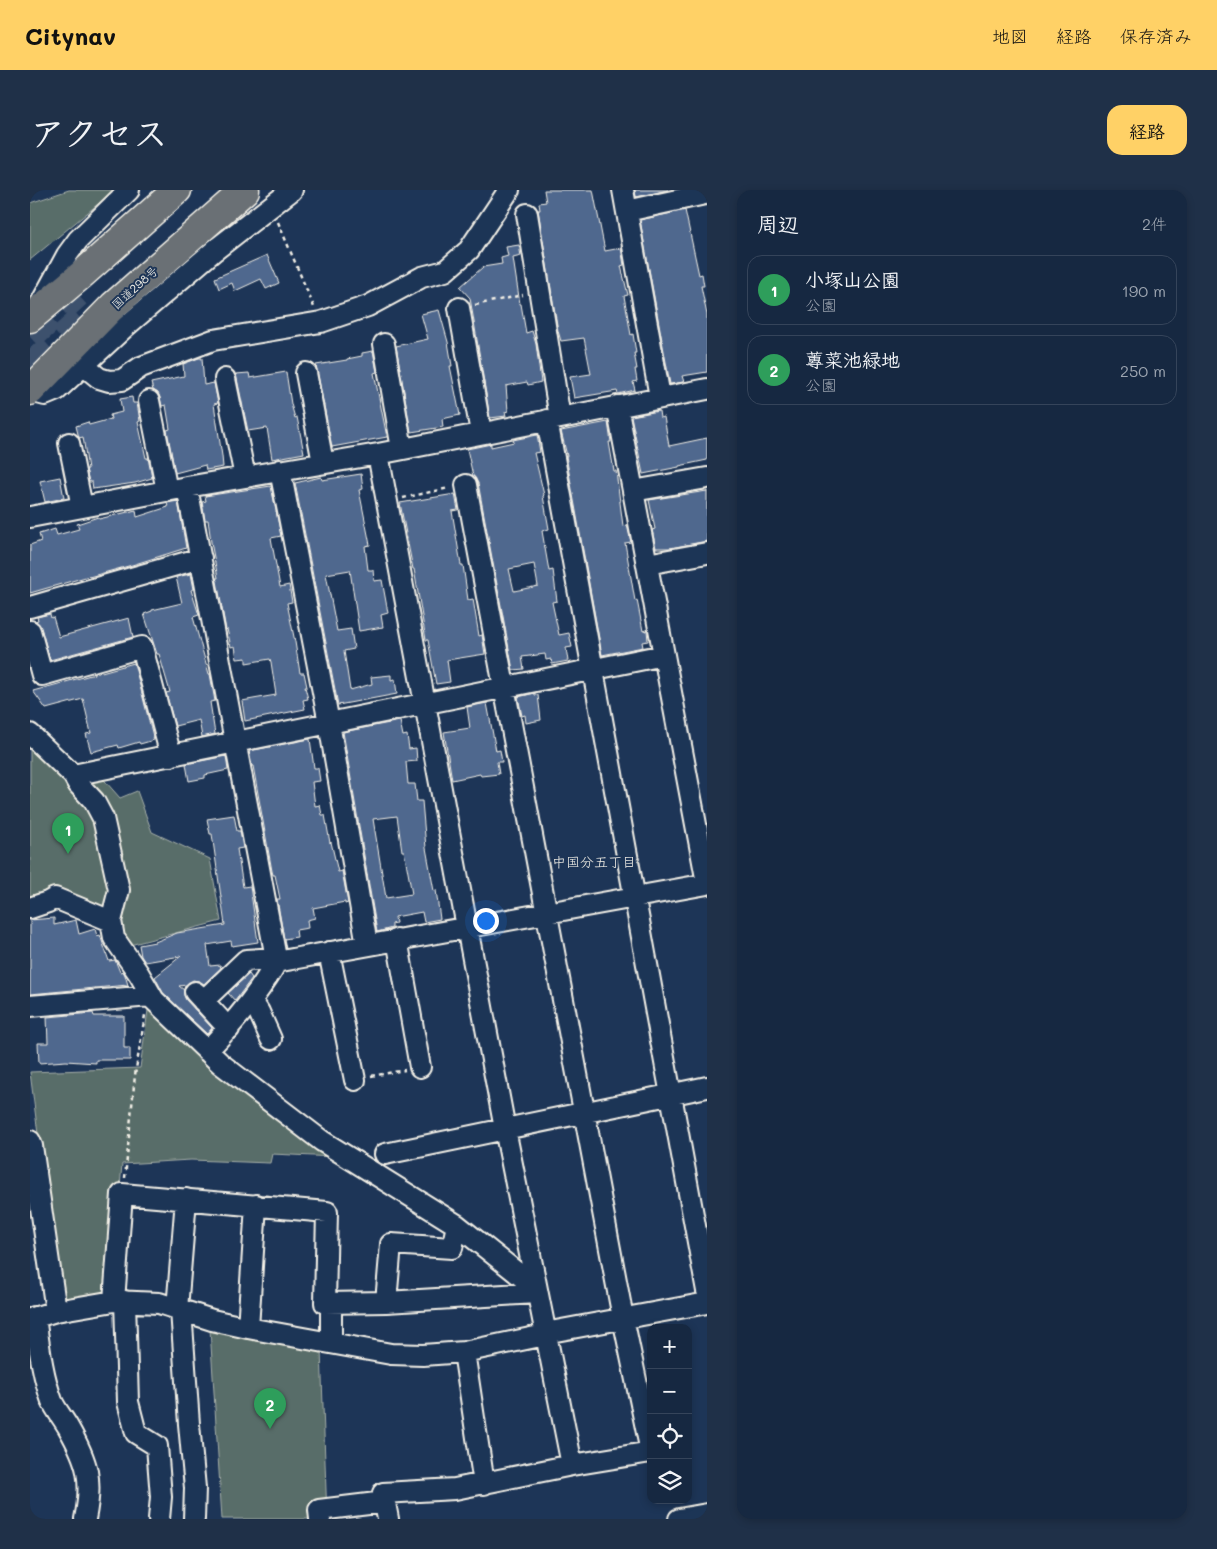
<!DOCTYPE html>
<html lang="ja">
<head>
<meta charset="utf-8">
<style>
  body { margin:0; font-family:Mali,"Klee One",sans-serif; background:#1f3048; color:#f1f3f6 }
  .controls { position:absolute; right:15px; bottom:15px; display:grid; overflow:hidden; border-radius:10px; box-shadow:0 2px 8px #0003 }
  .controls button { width:45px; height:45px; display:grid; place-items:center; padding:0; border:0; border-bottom:1px solid #35445a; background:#162841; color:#f1f3f6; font:25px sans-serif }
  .you { position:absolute; left:455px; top:730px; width:18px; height:18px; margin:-12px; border:4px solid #fff; border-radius:50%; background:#1a73e8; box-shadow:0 0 0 8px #1a73e833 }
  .badge { display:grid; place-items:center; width:32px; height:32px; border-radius:50%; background:#ffd166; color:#fff; font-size:16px; font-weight:700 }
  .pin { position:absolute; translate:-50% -41px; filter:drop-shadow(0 1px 2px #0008) }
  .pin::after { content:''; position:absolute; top:26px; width:18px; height:15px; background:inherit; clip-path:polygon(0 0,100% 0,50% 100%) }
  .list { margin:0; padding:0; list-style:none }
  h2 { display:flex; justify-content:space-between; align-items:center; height:65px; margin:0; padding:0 20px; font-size:21px }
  h2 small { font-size:16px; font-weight:400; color:#9ea6b1 }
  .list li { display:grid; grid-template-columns:32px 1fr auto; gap:15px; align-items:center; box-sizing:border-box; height:70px; margin:0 10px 10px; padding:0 10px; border:1px solid #35445a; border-radius:15px }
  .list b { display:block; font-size:19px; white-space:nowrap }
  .list p { margin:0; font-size:16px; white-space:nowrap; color:#9ea6b1 }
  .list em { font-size:16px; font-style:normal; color:#9ea6b1 }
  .icon { flex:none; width:28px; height:28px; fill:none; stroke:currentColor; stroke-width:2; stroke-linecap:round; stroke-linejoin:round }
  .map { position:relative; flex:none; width:677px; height:1329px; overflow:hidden; border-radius:15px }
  header { display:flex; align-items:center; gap:30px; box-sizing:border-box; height:70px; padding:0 25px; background:#ffd166; color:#111 }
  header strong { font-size:24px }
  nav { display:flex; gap:28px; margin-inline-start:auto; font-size:18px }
  .intro { display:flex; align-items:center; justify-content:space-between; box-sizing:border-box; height:120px; padding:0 30px }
  h1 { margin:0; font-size:35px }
  .button { padding:12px 22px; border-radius:15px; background:#ffd166; color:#111; font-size:18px; font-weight:700 }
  main { display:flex; gap:30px; padding:0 30px }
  aside { flex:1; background:#162841; border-radius:15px; box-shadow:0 2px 8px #0003 }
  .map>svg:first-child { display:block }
  .green { fill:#596d69; stroke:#a6afa8 }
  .building { fill:#50688e; stroke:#f4f1e8; fill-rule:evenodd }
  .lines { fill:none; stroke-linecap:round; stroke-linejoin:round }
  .highway-tunnel { stroke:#3d516d; stroke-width:28; stroke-dasharray:28 14; stroke-linecap:butt }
  .minor-casing { stroke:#f4f1e8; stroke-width:24 }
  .highway-casing { stroke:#f4f1e8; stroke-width:31 }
  .path { stroke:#f4f1e8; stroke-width:2.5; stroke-dasharray:4 4; stroke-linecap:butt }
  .minor { stroke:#1d3557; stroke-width:20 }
  .highway { stroke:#6a7074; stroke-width:28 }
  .labels { text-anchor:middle; stroke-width:4; stroke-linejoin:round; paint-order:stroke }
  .street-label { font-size:12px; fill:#f4f1e8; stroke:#1d3557 }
  .neighbourhood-label { font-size:14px; fill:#f4f1e8; stroke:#1d3557 }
</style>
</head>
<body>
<header>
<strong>Citynav</strong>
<nav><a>地図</a><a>経路</a><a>保存済み</a></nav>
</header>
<div class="intro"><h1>アクセス</h1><a class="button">経路</a></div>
<main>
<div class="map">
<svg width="677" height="1329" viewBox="0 0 677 1329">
  <rect width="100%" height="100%" fill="#1d3557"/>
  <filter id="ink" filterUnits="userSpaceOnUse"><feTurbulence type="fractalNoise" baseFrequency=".02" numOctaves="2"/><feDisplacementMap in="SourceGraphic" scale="10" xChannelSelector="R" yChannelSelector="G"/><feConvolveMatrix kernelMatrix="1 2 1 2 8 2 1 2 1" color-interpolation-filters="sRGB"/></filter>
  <g filter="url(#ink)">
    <path class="green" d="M 39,0 L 85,0 L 0,70 L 0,13 Z
      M 0,556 L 60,614 L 83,698 L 79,718 L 0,711 Z
      M 68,583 L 90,608 L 107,601 L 122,642 L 180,669 L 191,731 L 96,756 L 89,743 L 92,699 L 51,591 Z
      M 119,813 L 304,967 L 242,964 L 240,973 L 161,970 L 92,974 L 81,1101 L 30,1115 L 0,882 L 110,878 Z
      M 180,1139 L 291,1159 L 297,1329 L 192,1329 Z"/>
    <path class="building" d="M 514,0 L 563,0 L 575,61 L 591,58 L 594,75 L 591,76 L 598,105 L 594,106 L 601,145 L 603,144 L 606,163 L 604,163 L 607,179 L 605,179 L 607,191 L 603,192 L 605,200 L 588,204 L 587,201 L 544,208 L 540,187 L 561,184 L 554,148 L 531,151 L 528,141 L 508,20 L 510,20 L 509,13 L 516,12 Z
      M 605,0 L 638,0 L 606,7 Z
      M 655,20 L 669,85 L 672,84 L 674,96 L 671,96 L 677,125 L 677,182 L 652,186 L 654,192 L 640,194 L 610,30 Z
      M 489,55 L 491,66 L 483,68 L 490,114 L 491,114 L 496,143 L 502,141 L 506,154 L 511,192 L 498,195 L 497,192 L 476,196 L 478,221 L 475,222 L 476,226 L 460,228 L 440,108 L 430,97 L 453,77 L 472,74 L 471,68 L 478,66 L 476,57 Z
      M 237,65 L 249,93 L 236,99 L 231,89 L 205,101 L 202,93 L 189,99 L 185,88 Z
      M 409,120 L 418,152 L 422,176 L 420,176 L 430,225 L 412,229 L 413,237 L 381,242 L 366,156 L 398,149 L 391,124 Z
      M 343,161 L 347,182 L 344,183 L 346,193 L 357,247 L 302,257 L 286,175 L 317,170 L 317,169 L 332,166 L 332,163 Z
      M 169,168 L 172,168 L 174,195 L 184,193 L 188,213 L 184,214 L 192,266 L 193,277 L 176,280 L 175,275 L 145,283 L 137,240 L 140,239 L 136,215 L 132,216 L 130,208 L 128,203 L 123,200 L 121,193 L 154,186 L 153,174 Z
      M 256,182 L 261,214 L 265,228 L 267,227 L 274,263 L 242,269 L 237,238 L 218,241 L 206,184 L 219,183 L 220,188 Z
      M 102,207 L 103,213 L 107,213 L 110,231 L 108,232 L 116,268 L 118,268 L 122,288 L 105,293 L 63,299 L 62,292 L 59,292 L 56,279 L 58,279 L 53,247 L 49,248 L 46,236 L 58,232 L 59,235 L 81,229 L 80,225 L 92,222 L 90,209 Z
      M 629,221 L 630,228 L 634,227 L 639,256 L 677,248 L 677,270 L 649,276 L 649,277 L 613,284 L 601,226 Z
      M 578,232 L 581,252 L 579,252 L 584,281 L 586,281 L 593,336 L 597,335 L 601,352 L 595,353 L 605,411 L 607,410 L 613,441 L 617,440 L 618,451 L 612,452 L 613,457 L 572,465 L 536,266 L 537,266 L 531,241 Z
      M 507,245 L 510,262 L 504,263 L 514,305 L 513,306 L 519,339 L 512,341 L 519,381 L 523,380 L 527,411 L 522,412 L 529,445 L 539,443 L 542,457 L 536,458 L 538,471 L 522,474 L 521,469 L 516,470 L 515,464 L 492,467 L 494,479 L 483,480 L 448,293 L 443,286 L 437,259 L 461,254 L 461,257 L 484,252 L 483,250 ZM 504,374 L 508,396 L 484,401 L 479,379 Z
      M 331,284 L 333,299 L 329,300 L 340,355 L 335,356 L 338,380 L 343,380 L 344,391 L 352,390 L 358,423 L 351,425 L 353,437 L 329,441 L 320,380 L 296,384 L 307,441 L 321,439 L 324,459 L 314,461 L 320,500 L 342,494 L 341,487 L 361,485 L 361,490 L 365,489 L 367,504 L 308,515 L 265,293 L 291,287 L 292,290 Z
      M 30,287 L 34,308 L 15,312 L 10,291 Z
      M 241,296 L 251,346 L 241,348 L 250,397 L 259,395 L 262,412 L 257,413 L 265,452 L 270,483 L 274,483 L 277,497 L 275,497 L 278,509 L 273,510 L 275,519 L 215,531 L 212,511 L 246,505 L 241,472 L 240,469 L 216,473 L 216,468 L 207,469 L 205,456 L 201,457 L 197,439 L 196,440 L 187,391 L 186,388 L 188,388 L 181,352 L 178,330 L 175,330 L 172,312 L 176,311 L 175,306 Z
      M 677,301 L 677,351 L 640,358 L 626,358 L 622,340 L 625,339 L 619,310 Z
      M 425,304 L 428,320 L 422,321 L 431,375 L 433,375 L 438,410 L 443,409 L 449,446 L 452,445 L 455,464 L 417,470 L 420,492 L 406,494 L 398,450 L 396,450 L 384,379 L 383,379 L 370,313 Z
      M 148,311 L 156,358 L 102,375 L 59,387 L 59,386 L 0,403 L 0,355 L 11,351 L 9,344 L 25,339 L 27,345 L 49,339 L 47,334 L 68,327 L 69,329 L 106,320 L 107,327 L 138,317 L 137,313 Z
      M 161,384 L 164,399 L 161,400 L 169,425 L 163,427 L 179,484 L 180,484 L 185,511 L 180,512 L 185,544 L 172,547 L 169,530 L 145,536 L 136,503 L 140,502 L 129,464 L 127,464 L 114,424 L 122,421 L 122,420 L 152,413 L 146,387 Z
      M 20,424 L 21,428 L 23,427 L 29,447 L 99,428 L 103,447 L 20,470 L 11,438 L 5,431 L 8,430 L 7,427 Z
      M 104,473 L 124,550 L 110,554 L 109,552 L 89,558 L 88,555 L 61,562 L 56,544 L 61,543 L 53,509 L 16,519 L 3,501 Z
      M 505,503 L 505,505 L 508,505 L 511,530 L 496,533 L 495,525 L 492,526 L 488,507 Z
      M 457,513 L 466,561 L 470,560 L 472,572 L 467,572 L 469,584 L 451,586 L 450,584 L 422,590 L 414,542 L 440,538 L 437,517 Z
      M 370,531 L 373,546 L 377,545 L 379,559 L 386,558 L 387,571 L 376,572 L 378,594 L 385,594 L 387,611 L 392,611 L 396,658 L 404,701 L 406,700 L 410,729 L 394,732 L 392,722 L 365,727 L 366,733 L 362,734 L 362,738 L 347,742 L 313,542 ZM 367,626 L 372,661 L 374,661 L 382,704 L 356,708 L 343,629 Z
      M 280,549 L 284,578 L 288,578 L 290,591 L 282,592 L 285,616 L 290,615 L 292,625 L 295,625 L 300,653 L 301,652 L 308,682 L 312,681 L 318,713 L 315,714 L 315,712 L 283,718 L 285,728 L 277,730 L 278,738 L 266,740 L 267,747 L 254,749 L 247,709 L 250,709 L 245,685 L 243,685 L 242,681 L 223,576 L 222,576 L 219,561 Z
      M 196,566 L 198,580 L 175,585 L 175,588 L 159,591 L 156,574 Z
      M 204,625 L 207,641 L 210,641 L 213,658 L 207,659 L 213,697 L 220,696 L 228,752 L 202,756 L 201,751 L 177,755 L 180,776 L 190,775 L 191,778 L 174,794 L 168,791 L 163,790 L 156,795 L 149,796 L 154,800 L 154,805 L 156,810 L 182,838 L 177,844 L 133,803 L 125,787 L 151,766 L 115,772 L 111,766 L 109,755 L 125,752 L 147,743 L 195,735 L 182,644 L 180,644 L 177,629 Z
      M 24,728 L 24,735 L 46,730 L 49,744 L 65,739 L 67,746 L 70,745 L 79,771 L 85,770 L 90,782 L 93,781 L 95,785 L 98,795 L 0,804 L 0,730 Z
      M 219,784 L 222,788 L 205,811 L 198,803 Z
      M 63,823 L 64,826 L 94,826 L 94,858 L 100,858 L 100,870 L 66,870 L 66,873 L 36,871 L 9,873 L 8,853 L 18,853 L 17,827 Z"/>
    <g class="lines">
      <path class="highway-tunnel" d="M 0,147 L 47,104
        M 0,177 L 62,121"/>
      <defs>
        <path id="minor" d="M 593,0 L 630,207
          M 597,21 L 675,4
          M 497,24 L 530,228
          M 11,113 L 37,65 L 48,50 L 99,0
          M 429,118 L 451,243
          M 354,154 L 372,259
          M 53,175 L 69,188 L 79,191 L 92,190 L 111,177 L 183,150 L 291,132 L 338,116 L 392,87 L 415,81 L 439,60 L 479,0
          M 276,183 L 293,273
          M 195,189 L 215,287
          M 0,201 L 15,205 L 27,200 L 94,138 L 185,60 L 262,0
          M 119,211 L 137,301
          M 587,216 L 677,693
          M 517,230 L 677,1101
          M 39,253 L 52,317
          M 348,264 L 475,939 L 542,1275
          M 250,280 L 299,533 L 337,755
          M 157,297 L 246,768 C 246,776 240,783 236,789 C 219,816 199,838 177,861
          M 603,301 L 677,288
          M 0,327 L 157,297 L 348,264 L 677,199
          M 617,374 L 677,363
          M 0,417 L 171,368
          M 0,441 L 12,485 L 112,457 L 141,566
          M 0,544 L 43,585 L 48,594 L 64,611 L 73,628 L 89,700 L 81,731
          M 43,585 L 634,465
          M 0,718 L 18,712 L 25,708 L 81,731 L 84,748 L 109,784 L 124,810 L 191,874 L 292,951 L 427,1035 L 506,1098
          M 367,749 L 390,877
          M 299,762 L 325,890
          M 246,772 L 677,694
          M 165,802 L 199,839
          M 173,811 L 216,770 L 246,768
          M 222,811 L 229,822 L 241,849
          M 0,816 L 121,806
          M 0,951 L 2,956 L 26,1121
          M 355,964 L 677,897
          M 84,1111 L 92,1004 L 297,1022 L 295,1113 L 356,1112 L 507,1103
          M 95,1111 L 98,1212 L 106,1243 L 127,1256 L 131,1307 L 129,1329
          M 356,1112 L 361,1054 L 422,1058 L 427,1035
          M 147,1119 L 156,1009
          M 151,1120 L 159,1234 L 165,1298 L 164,1329
          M 5,1127 C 9,1155 12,1184 22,1211 C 26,1220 33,1228 38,1237 C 58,1272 63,1290 55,1329
          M 0,1129 L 26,1121 L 84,1111 L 129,1113 L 182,1130 L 218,1138 L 361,1164 L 393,1165 L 434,1162 L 515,1145
          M 218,1138 L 226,1015
          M 515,1143 L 677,1113
          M 301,1153 L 301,1113
          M 434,1162 L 454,1294
          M 290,1329 L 289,1320 L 355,1312
          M 358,1329 L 353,1303 L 425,1299 L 542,1275 L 621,1262 L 593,1128 L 436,295
          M 649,1329 L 677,1324"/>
        <path id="highway" d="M 0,128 L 50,86 L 147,0
          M 0,201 L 83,116 L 215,0"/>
      </defs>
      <use href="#minor" class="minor-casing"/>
      <use href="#highway" class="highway-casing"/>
      <path class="path" d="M 248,32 L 284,117
        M 445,115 L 493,105
        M 373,308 L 419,298
        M 341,886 L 375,880
        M 95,988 L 105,885 L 115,825"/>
      <use href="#minor" class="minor"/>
      <use href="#highway" class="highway"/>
    </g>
  </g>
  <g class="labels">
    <g class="street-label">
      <text transform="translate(105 98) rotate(-42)" y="4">国道298号</text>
    </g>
    <g class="neighbourhood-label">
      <text x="564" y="677">中国分五丁目</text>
    </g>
  </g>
</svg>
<div class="controls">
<button>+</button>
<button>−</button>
<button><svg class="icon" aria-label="locate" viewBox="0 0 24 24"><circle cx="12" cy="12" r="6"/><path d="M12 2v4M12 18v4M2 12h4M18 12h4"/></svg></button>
<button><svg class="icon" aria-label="layers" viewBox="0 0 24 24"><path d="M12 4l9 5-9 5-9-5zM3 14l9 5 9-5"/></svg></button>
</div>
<div class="you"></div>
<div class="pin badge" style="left:38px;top:664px;background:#2e9e5b">1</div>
<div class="pin badge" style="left:240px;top:1239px;background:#2e9e5b">2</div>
</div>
<aside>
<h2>周辺<small>2件</small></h2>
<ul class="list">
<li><span class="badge" style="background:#2e9e5b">1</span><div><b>小塚山公園</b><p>公園</p></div><em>190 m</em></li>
<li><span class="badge" style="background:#2e9e5b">2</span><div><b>蓴菜池緑地</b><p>公園</p></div><em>250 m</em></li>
</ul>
</aside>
</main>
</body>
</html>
